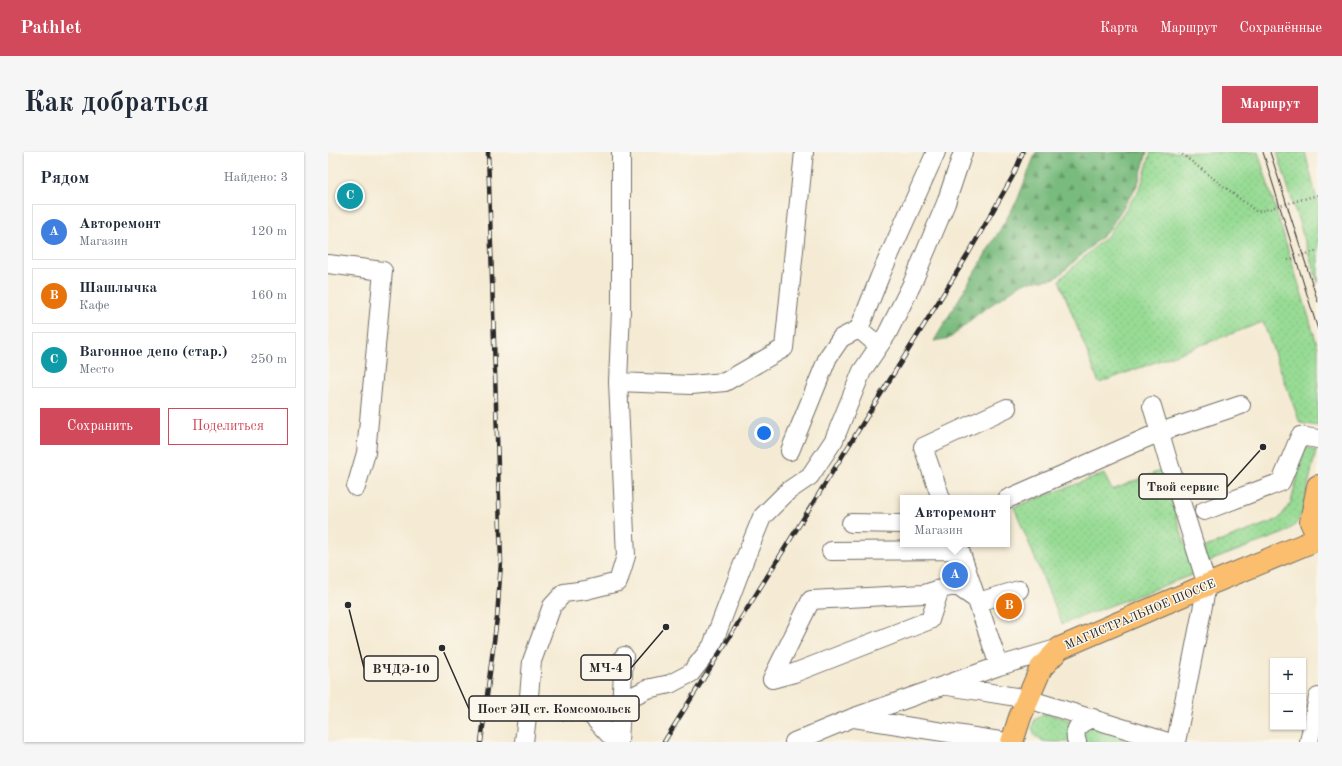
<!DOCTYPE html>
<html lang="ru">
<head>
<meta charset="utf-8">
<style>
  body { margin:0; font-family:"Old Standard TT",serif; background:#f6f6f7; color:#1f2937 }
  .controls { position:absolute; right:12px; bottom:12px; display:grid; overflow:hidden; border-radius:0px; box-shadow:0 1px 3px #0004 }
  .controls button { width:36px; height:36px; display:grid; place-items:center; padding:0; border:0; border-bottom:1px solid #e0e1e3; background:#fff; color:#1f2937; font:20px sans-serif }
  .you { position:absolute; left:436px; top:281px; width:14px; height:14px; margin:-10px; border:3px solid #fff; border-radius:50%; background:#1a73e8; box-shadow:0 0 0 6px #1a73e833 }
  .badge { display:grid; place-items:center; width:26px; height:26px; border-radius:50%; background:#d1495b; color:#fff; font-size:13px; font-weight:700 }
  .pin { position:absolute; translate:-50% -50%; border:2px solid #fff; box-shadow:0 1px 4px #0006 }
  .popup { position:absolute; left:572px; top:343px; width:110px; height:52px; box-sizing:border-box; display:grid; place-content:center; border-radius:0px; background:#fff; filter:drop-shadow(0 1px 3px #0005); font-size:13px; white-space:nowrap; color:#747a83 }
  .popup b { font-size:15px; color:#1f2937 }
  .popup::after { content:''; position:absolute; left:50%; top:100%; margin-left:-8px; border:8px solid transparent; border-top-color:#fff }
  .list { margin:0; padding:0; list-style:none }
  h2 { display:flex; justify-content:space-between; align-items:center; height:52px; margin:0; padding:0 16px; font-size:17px }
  h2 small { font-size:13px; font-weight:400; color:#747a83 }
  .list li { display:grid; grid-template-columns:26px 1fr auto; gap:12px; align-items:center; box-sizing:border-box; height:56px; margin:0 8px 8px; padding:0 8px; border:1px solid #e0e1e3; border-radius:0px }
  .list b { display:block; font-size:15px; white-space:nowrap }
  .list p { margin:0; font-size:13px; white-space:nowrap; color:#747a83 }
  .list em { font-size:13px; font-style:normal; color:#747a83 }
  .actions { display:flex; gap:8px; padding:12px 16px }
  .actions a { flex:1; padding:9px 0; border:1px solid #d1495b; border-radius:0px; text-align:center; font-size:14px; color:#d1495b }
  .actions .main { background:#d1495b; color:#fff }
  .map { position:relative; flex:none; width:990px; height:590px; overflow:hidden; border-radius:0px }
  header { display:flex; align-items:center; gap:24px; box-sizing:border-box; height:56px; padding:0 20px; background:#d1495b; color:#fff }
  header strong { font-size:19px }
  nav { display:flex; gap:22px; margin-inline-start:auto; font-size:14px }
  .intro { display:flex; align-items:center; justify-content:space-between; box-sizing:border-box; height:96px; padding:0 24px }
  h1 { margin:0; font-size:28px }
  .button { padding:10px 18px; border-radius:0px; background:#d1495b; color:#fff; font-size:14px; font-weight:700 }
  main { display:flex; gap:24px; padding:0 24px }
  aside { flex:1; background:#fff; border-radius:0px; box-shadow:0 1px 3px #0004 }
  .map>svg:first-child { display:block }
  .green { fill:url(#green-dots); stroke:#618360 }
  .forest { fill:url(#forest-firs); stroke:#527354 }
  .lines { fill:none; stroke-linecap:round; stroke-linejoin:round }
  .minor-casing { stroke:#726e66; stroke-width:20 }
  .major-casing { stroke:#726e66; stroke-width:24 }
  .path { stroke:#726e66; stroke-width:2.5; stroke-dasharray:1 3; stroke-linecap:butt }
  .minor { stroke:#fff; stroke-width:18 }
  .major { stroke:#fabe6e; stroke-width:22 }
  .tram { stroke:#2b2b2b; stroke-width:1 }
  .rail-casing { stroke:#2b2b2b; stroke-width:4.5 }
  .rail { stroke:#fbf7ec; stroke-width:3; stroke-dasharray:9; stroke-linecap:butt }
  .labels { text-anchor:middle; stroke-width:3; stroke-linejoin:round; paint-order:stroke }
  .street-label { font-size:12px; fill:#2b2b2b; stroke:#fbf7ec }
  .leader { fill:none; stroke:#2b2b2b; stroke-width:1.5 }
  .callout-dot { fill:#2b2b2b; stroke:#fbf7ec; stroke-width:1.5 }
  .callout { fill:#fbf7ec; stroke:#2b2b2b; stroke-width:1.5 }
  .callout-label { font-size:13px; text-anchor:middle; font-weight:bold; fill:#2b2b2b }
</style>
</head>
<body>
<header>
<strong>Pathlet</strong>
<nav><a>Карта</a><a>Маршрут</a><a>Сохранённые</a></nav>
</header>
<div class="intro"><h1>Как добраться</h1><a class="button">Маршрут</a></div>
<main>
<aside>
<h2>Рядом<small>Найдено: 3</small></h2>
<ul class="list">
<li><span class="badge" style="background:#3f7fe0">A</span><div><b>Авторемонт</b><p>Магазин</p></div><em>120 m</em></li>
<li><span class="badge" style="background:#e8710a">B</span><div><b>Шашлычка</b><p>Кафе</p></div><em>160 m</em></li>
<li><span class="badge" style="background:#0f9aa8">C</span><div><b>Вагонное депо (стар.)</b><p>Место</p></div><em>250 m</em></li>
</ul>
<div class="actions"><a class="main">Сохранить</a><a>Поделиться</a></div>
</aside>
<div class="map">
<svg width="990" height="590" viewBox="0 0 990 590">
  <defs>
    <pattern id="green-dots" width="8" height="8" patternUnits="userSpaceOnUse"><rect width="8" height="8" fill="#97db94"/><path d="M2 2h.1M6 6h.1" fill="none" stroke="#82bc80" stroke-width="1.8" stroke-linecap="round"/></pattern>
    <pattern id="forest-firs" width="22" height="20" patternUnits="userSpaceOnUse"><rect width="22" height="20" fill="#79bb7e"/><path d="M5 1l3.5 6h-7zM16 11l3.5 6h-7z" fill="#639867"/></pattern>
  </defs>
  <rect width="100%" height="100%" fill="#fbf7ec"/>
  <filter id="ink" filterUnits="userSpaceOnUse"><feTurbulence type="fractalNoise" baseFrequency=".025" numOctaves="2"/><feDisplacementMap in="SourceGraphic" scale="8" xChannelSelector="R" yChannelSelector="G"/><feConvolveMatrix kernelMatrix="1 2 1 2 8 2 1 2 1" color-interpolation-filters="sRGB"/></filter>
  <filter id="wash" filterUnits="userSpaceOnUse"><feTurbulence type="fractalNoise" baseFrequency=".012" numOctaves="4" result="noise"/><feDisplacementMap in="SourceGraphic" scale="16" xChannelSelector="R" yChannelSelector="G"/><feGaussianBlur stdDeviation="0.9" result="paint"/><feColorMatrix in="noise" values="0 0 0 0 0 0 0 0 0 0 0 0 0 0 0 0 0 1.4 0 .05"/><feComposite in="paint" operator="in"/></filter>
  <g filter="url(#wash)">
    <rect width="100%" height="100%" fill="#f5ebd4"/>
    <path class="green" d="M 823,0 L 930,0 L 990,195 L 990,274 L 972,271 L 935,170 L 771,231 L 731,128 L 781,82 L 813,34 Z
      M 949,0 L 977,0 L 990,52 L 990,131 Z
      M 977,295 L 988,298 L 974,361 L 967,373 L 956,381 L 879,410 L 875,396 L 951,367 L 963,350 Z
      M 834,318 L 866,422 L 734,472 L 686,355 L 776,322 L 784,338 Z
      M 715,562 L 720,562 L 821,590 L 724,590 L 715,589 L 707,584 L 704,575 L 707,567 Z"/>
    <path class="forest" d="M 708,0 L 819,0 L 810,32 L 780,79 L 728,126 L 695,131 L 651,161 L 622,186 L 606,189 L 689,49 Z"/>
  </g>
  <g filter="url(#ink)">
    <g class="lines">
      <defs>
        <path id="minor" d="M 0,112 L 55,119 L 38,301 L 28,335
          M 551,194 L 531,177 L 552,124 L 608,0
          M 290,230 L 363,233 L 397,230 L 456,196 L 476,0
          M 824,254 L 839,305 L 879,433 L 848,590
          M 462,299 L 500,205 L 513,186 L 531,177
          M 613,346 L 595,295 L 679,256
          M 679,347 L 832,280 L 913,253
          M 876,359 L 953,330 L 972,284 L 990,287
          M 523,371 L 575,372
          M 630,392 L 671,514
          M 503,399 L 632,398
          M 612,437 L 602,468 L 466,521 L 444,527 L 483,448 L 596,442 L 612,437 L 629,434 L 649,448
          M 650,450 L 691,438
          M 620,534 L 700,547 L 840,590
          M 293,550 L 319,537 L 342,532 L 363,521 L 384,494 L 416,409 L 434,365 L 460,339 L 482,324 L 506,288 L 534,219 L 559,182 L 584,132 L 618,51 L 635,0
          M 526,566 L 678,590
          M 196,590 L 200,556
          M 288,590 L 263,563 L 256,560 L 200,556 L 204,509 L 224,454 L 236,441 L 258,438 L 290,430 L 298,404 L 290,230 L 293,158 L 293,0
          M 291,590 L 296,504
          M 466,590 L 524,566 L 671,514 L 732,496
          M 749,590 C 744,576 753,570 765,566
          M 981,590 L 990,545"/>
        <path id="major" d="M 990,334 L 983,370 L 990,385
          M 684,590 L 692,565 L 713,516 L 732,496 L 879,433 L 990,387"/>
      </defs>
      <use href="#minor" class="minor-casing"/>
      <use href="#major" class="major-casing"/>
      <path class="path" d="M 851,0 L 929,60 L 990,43
        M 960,108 L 990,98"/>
      <use href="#minor" class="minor"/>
      <use href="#major" class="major"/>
      <path class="tram" d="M 935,0 L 990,178
        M 942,0 L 990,150"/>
      <defs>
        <path id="rail" d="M 153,590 L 169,466 L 173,410 L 160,0
          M 336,590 L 639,104 L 685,24 L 695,0"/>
      </defs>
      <use href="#rail" class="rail-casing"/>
      <use href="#rail" class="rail"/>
    </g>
  </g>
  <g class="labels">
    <g class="street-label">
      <text transform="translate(812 462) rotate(-23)" y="4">МАГИСТРАЛЬНОЕ ШОССЕ</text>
    </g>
  </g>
  <path class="leader" d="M935 295L899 335M338 475L303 516M20 453L36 516M114 496L141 557"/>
  <g class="callout-dot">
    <circle cx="935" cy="295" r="4"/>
    <circle cx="338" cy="475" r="4"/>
    <circle cx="20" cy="453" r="4"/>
    <circle cx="114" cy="496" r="4"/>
  </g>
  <g class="callout">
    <rect x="811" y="322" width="88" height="25" rx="4"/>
    <rect x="253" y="503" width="50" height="25" rx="4"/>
    <rect x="36" y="504" width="74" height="25" rx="4"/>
    <rect x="141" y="544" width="170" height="25" rx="4"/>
  </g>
  <g class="callout-label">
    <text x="855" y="339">Твой сервис</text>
    <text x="278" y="520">МЧ-4</text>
    <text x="73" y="521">ВЧДЭ-10</text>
    <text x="226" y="561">Пост ЭЦ ст. Комсомольск</text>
  </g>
</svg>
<div class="controls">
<button>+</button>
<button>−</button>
</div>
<div class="you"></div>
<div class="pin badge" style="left:627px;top:423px;background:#3f7fe0">A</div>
<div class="popup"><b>Авторемонт</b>Магазин</div>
<div class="pin badge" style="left:681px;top:454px;background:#e8710a">B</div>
<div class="pin badge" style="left:22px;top:44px;background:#0f9aa8">C</div>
</div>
</main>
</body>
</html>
